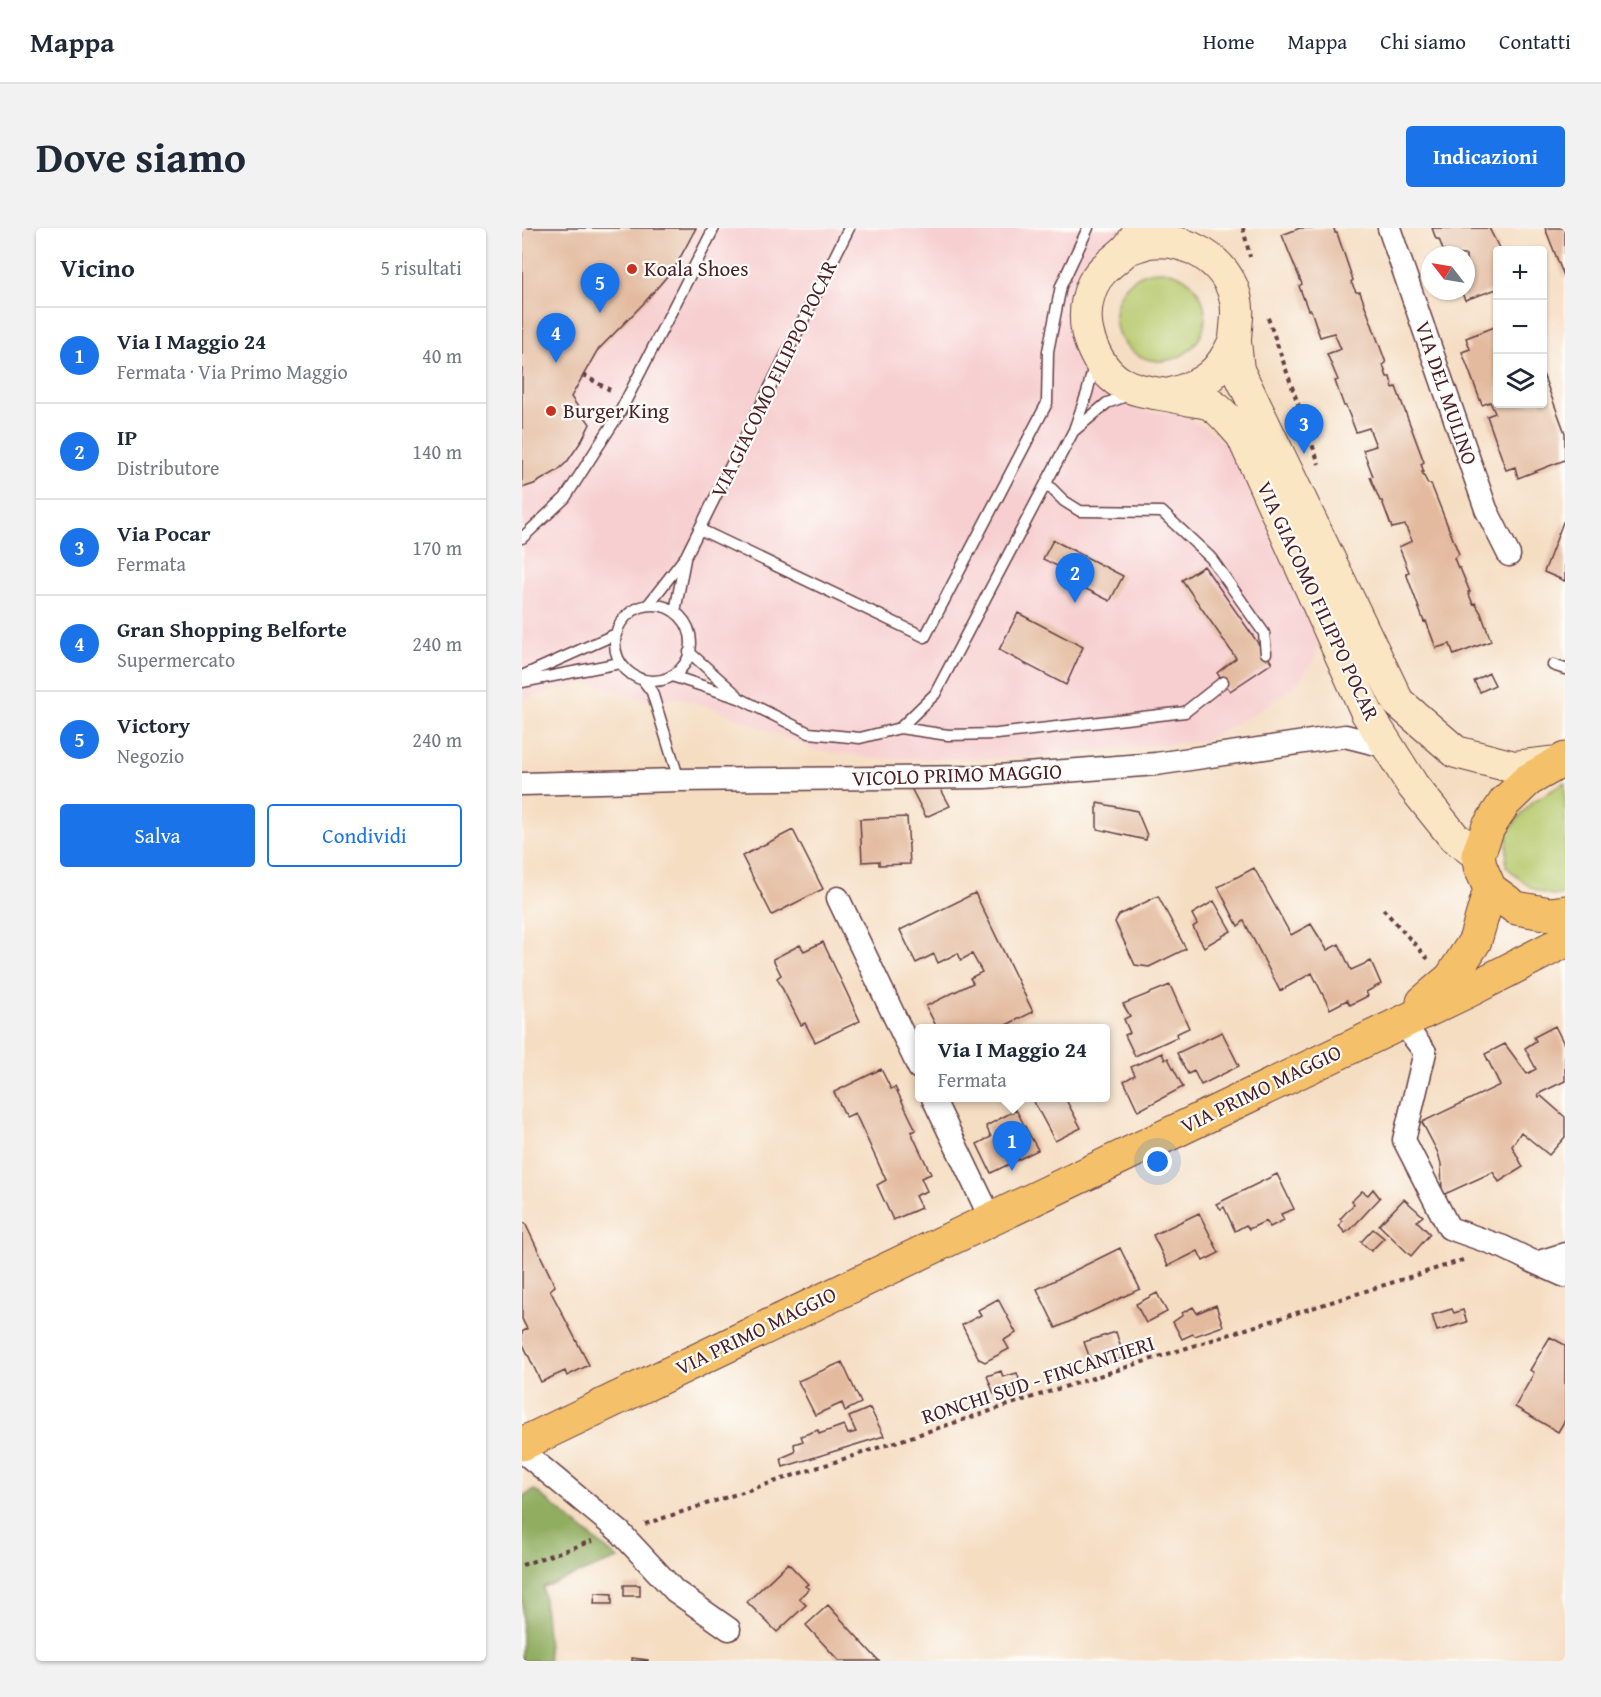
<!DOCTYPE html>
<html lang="it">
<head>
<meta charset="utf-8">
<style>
  body { margin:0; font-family:"Gentium Book Plus",serif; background:#f2f2f3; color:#1f2937 }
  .controls { position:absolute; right:18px; top:18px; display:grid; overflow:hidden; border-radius:6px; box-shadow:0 2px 4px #0004 }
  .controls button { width:54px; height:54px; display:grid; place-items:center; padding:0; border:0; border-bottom:2px solid #e0e1e3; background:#fff; color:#1f2937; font:30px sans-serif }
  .compass { position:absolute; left:899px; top:18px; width:54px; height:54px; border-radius:50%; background:#fff; box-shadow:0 2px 4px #0004; rotate:301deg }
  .you { position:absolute; left:636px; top:934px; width:21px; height:21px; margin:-15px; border:4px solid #fff; border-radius:50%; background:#1a73e8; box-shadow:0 0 0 9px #1a73e833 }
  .badge { display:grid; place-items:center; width:39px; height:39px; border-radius:50%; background:#1a73e8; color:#fff; font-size:20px; font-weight:700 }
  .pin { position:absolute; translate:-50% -50px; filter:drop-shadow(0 2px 3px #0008) }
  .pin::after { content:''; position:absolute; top:32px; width:21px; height:18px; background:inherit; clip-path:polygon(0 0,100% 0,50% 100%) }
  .popup { position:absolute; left:393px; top:796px; width:195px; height:78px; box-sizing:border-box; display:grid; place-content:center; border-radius:6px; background:#fff; filter:drop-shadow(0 2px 4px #0005); font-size:20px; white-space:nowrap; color:#747a83 }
  .popup b { font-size:22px; color:#1f2937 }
  .popup::after { content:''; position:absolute; left:50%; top:100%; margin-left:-12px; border:12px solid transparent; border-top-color:#fff }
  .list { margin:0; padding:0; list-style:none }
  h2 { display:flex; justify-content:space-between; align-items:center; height:78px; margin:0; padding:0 24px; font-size:26px }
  h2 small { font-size:20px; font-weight:400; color:#747a83 }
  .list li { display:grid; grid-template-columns:39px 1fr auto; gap:18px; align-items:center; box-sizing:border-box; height:96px; padding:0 24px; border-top:2px solid #e0e1e3 }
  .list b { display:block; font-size:22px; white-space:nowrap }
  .list p { margin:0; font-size:20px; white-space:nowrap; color:#747a83 }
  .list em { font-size:20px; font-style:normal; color:#747a83 }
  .actions { display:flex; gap:12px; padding:18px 24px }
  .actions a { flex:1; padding:14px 0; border:2px solid #1a73e8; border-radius:6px; text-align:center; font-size:21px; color:#1a73e8 }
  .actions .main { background:#1a73e8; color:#fff }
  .icon { flex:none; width:33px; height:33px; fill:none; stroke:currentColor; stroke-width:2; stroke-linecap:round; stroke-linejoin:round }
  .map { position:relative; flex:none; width:1043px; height:1433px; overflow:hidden; border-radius:6px }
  header { display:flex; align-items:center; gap:36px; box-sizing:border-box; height:84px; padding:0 30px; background:#fff; border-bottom:2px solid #e0e1e3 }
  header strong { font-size:28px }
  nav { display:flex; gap:33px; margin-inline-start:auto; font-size:21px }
  .intro { display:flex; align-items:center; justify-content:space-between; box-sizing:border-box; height:144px; padding:0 36px }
  h1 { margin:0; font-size:42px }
  .button { padding:15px 27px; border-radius:6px; background:#1a73e8; color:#fff; font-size:21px; font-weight:700 }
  main { display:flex; gap:36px; padding:0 36px }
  aside { flex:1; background:#fff; border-radius:6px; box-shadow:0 2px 4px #0004 }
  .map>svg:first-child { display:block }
  .built { fill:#f7cfd0 }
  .green { fill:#b6c96c; stroke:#80744c; stroke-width:1.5 }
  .forest { fill:#90ad60; stroke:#6d6646; stroke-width:1.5 }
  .building { fill:#e3ba9e }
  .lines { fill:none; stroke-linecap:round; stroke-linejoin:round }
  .lane-casing { stroke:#643c42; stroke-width:13 }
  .street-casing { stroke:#643c42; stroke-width:25 }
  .secondary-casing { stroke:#643c42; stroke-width:34 }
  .primary-casing { stroke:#643c42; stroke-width:35 }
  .path { stroke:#643c42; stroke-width:4; stroke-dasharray:4.5 4.5; stroke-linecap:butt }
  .lane { stroke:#fff; stroke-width:10 }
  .street { stroke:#fff; stroke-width:22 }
  .secondary { stroke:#fbe6c4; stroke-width:32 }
  .primary { stroke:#f4c16b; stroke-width:33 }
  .poi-dot { fill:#c8321e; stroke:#fdfcf7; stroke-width:2 }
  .labels { text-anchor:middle; stroke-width:4.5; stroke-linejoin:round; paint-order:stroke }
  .poi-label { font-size:21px; fill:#4a1f2b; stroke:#fdfcf7; text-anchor:start }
  .street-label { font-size:21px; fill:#4a1f2b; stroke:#fdfcf7 }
</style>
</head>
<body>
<header>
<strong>Mappa</strong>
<nav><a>Home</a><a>Mappa</a><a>Chi siamo</a><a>Contatti</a></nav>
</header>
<div class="intro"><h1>Dove siamo</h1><a class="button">Indicazioni</a></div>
<main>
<aside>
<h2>Vicino<small>5 risultati</small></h2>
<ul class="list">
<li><span class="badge">1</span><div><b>Via I Maggio 24</b><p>Fermata · Via Primo Maggio</p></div><em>40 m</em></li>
<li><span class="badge">2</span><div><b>IP</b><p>Distributore</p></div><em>140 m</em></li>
<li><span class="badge">3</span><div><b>Via Pocar</b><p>Fermata</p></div><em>170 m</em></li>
<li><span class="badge">4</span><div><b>Gran Shopping Belforte</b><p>Supermercato</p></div><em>240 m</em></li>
<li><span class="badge">5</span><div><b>Victory</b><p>Negozio</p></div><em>240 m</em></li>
</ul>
<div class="actions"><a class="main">Salva</a><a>Condividi</a></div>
</aside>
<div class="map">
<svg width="1043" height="1433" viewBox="0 0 1043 1433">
  <rect width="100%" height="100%" fill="#fdfcf7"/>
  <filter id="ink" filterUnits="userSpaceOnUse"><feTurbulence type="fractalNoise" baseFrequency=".0167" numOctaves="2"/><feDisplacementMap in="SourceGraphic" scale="12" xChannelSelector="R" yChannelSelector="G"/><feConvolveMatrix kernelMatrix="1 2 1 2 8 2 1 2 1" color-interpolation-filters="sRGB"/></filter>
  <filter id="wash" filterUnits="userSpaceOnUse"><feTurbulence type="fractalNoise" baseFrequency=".008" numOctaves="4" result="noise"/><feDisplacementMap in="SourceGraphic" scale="24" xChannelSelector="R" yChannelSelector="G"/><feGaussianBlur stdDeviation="1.35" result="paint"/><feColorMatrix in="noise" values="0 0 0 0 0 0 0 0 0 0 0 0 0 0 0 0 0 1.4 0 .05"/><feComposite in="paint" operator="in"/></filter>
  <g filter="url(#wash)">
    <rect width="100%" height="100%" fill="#f5ddc2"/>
    <path class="built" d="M 0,0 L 602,0 L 552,96 L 556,137 L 578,163 L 623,184 L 651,184 L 683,199 L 709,219 L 796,412 L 794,429 L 773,458 L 728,489 L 681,513 L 493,530 L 355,531 L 293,522 L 188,479 L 156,470 L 127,473 L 108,469 L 86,460 L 63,454 L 0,471 Z"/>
    <path class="green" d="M593 88a45 45 0 1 1 90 0a45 45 0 1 1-90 0Z
      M 1043,554 L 1043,667 C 1016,669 1002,656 984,638 L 986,604 L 998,588 L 1010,574 Z"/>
    <path class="forest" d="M 13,1262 L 96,1331 L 21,1359 L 27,1433 L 0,1433 L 0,1269 Z"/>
    <g id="blocks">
      <path class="building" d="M 0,0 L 174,0 L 153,39 L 122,75 L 75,123 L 49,169 L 68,196 L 60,212 L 45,234 L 35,243 L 12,256 L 0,260 Z
        M 778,0 L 812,0 L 813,5 L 815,5 L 831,52 L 829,54 L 834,64 L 838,64 L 864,135 L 861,137 L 865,149 L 868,149 L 871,160 L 874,159 L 902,234 L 899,236 L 902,244 L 900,244 L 906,256 L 909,256 L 937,326 L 932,330 L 936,340 L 938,340 L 948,364 L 946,364 L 951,376 L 953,375 L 959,385 L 969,413 L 932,427 L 928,416 L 914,420 L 904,393 L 902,394 L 884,345 L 887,344 L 877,319 L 890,313 L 883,297 L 870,300 L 860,273 L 858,273 L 848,249 L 851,248 L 841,222 L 854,218 L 847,200 L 834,204 L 824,178 L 822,178 L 813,153 L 816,152 L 805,126 L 819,121 L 812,105 L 798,109 L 789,82 L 786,82 L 777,58 L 780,56 L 760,7 Z
        M 910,0 L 967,0 L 978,22 L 975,22 L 975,61 L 943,72 L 939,63 L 944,63 L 944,27 L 925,27 L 923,22 L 921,22 L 917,11 L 914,11 Z
        M 1023,0 L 1043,0 L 1043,51 Z
        M 975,98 L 975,176 L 1020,176 L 1021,146 L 1043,205 L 1043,232 L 996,250 L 993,239 L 984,242 L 965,188 L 973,185 L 968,174 L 960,177 L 940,124 L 948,121 L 944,110 Z
        M 1041,294 L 1043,295 L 1043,353 L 1022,344 Z
        M 531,312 L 601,348 L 588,373 L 560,359 L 563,352 L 521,331 Z
        M 682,338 L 750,435 L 708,463 L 695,445 L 714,430 L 660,352 Z
        M 496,385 L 561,419 L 544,457 L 477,422 Z
        M 967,445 L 973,457 L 958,464 L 952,453 Z
        M 416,556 L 428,578 L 404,589 L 388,558 Z
        M 575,575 L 615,583 L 625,607 L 624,612 L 575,601 Z
        M 385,589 L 388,636 L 357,637 L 357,633 L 340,634 L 338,591 Z
        M 271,602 L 301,661 L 250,687 L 220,628 Z
        M 732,640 L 769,707 L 789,696 L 805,722 L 817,716 L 829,742 L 849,733 L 859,756 L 844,764 L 846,768 L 828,777 L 825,772 L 808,781 L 790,745 L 758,763 L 722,693 L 716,698 L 696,659 Z
        M 453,665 L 511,784 L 478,800 L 415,800 L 404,778 L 451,755 L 448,750 L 460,744 L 450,726 L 439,732 L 436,725 L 416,735 L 412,726 L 394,735 L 378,702 Z
        M 636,668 L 664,721 L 627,739 L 613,737 L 593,694 L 597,687 Z
        M 692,673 L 709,703 L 682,719 L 671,699 L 675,696 L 670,686 Z
        M 301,714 L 338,793 L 293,814 L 283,795 L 279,797 L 255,750 L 259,747 L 251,731 L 278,717 L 282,723 Z
        M 648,757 L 667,800 L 654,806 L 655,809 L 613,828 L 603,807 L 608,805 L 602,791 L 608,788 L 601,776 Z
        M 1033,798 L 1043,818 L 1043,853 L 1016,866 L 1017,869 L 1019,868 L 1043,889 L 1043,909 L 1027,927 L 999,904 L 990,918 L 1001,939 L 977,954 L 971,944 L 923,966 L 920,965 L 919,936 L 916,925 L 900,894 L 978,857 L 963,826 L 983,816 L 1005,846 L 1014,841 L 1003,820 L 1014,813 L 1012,809 Z
        M 700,804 L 717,838 L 679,857 L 672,843 L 666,846 L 655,825 Z
        M 640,825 L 643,832 L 646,830 L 661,859 L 616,883 L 602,853 L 613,847 L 609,839 Z
        M 359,841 L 369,861 L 373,859 L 394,902 L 389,904 L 409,946 L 399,950 L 405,963 L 393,968 L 399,980 L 371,992 L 355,957 L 364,952 L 333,885 L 324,889 L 312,864 Z
        M 510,870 L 543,870 L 559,900 L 533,913 Z
        M 494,882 L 516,922 L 469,945 L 455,916 L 469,909 L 464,898 Z
        M 755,946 L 772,981 L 759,986 L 762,992 L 748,999 L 744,993 L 727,1001 L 724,997 L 713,1003 L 702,979 L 699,981 L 694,976 Z
        M 851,961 L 858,970 L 829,1001 L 823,1005 L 817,998 L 820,993 L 818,991 L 832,976 L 830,973 L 840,963 L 846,967 Z
        M 882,971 L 901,988 L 895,993 L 908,1006 L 889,1028 L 857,997 Z
        M 677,985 L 697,1025 L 681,1033 L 676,1023 L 646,1038 L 631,1007 Z
        M 3,995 L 33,1058 L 28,1062 L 67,1137 L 45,1148 L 43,1143 L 19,1154 L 0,1114 L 0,1104 L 5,1101 L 0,1091 L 0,996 Z
        M 851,1001 L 862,1010 L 849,1023 L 839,1014 Z
        M 598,1020 L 618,1061 L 534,1100 L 515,1061 Z
        M 635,1065 L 645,1084 L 624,1095 L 614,1076 Z
        M 476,1071 L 494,1105 L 482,1112 L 487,1121 L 463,1134 L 457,1131 L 440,1097 L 459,1087 L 456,1082 Z
        M 694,1077 L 701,1098 L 673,1108 L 671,1106 L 660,1111 L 651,1094 L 661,1087 L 660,1085 L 671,1079 L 675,1085 Z
        M 930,1081 L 932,1085 L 941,1082 L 945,1094 L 915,1103 L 910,1087 Z
        M 594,1104 L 602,1130 L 571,1139 L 562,1114 Z
        M 1028,1109 L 1043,1117 L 1043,1192 L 1036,1204 L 993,1179 L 1012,1145 L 1008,1142 Z
        M 320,1134 L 339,1175 L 323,1183 L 320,1175 L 293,1187 L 276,1153 Z
        M 479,1143 L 481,1149 L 495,1145 L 499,1157 L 472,1166 L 465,1148 Z
        M 348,1180 L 362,1208 L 261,1239 L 259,1230 L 273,1224 L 272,1216 L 281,1213 L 279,1208 L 296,1202 L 297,1206 L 322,1197 L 326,1206 L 334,1204 L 327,1189 Z
        M 266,1335 L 286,1356 L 283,1358 L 287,1361 L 277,1370 L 284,1377 L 255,1404 L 225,1374 Z
        M 102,1357 L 118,1357 L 118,1368 L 102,1368 Z
        M 73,1365 L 90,1366 L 90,1376 L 72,1376 Z
        M 306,1377 L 357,1433 L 317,1433 L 284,1397 Z
        M 110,1430 L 126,1432 L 126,1433 L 110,1433 Z"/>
    </g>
  </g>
  <g filter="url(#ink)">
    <use href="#blocks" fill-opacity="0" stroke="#643c42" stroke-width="1.5"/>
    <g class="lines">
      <defs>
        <path id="lane" d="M 553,202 L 585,175 L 610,166
          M 524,255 L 542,273 L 558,283 L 640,284 L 689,330 L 742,405 L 744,425
          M 177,301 L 403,409 L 525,175 L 526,123 L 539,58 L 566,0
          M 0,310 L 43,270 L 97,186 L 192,0
          M93 415a38 38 0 1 1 76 0a38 38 0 1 1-76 0Z
          M 126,377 L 164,328 L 327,0
          M 153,384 L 163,331
          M 167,424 L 215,467
          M 1031,437 L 1043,441
          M 0,448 L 94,406
          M 150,448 L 217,470 L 287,505 L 338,510 L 378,500 L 413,466 L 552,202 L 565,165 L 572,137
          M 121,452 L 130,464 L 157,552
          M 0,454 L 98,435
          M 378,500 L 426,507 L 475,506 L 663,484 L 701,454"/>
        <path id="street" d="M 867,0 L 964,281 L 987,327
          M 0,556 L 157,552 L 463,549 L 634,536 L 823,508 L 867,519
          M 316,670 L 397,840
          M 879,793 L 903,824 L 882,912 L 927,1000 L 981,1019 L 1014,1035 L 1043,1026
          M 411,870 L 469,991
          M 1014,1035 L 1043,1048
          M 0,1223 L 98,1304 L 153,1363 L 207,1401"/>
        <path id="secondary" d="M 619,0 C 615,7 610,16 604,22 C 591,34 577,42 570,58 C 562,77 562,98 569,116 C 590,170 624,160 669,172 C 676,173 686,174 691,178 C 702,185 711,198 720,207 L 845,485 L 891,558 L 932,609 L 956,627
          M 605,21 C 612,19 619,16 627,14 C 663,9 703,31 713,68 C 718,85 713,98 713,114 C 714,123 715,132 716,142 L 876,474 L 934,524 L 992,539 L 1036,534
          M 649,166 C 683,157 698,145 713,112"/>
        <path id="primary" d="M 1043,531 L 1006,552 L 983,574 L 966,600 L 956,627 L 958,638 L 968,661 L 994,680 L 1028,686 L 1043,684
          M 901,774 L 929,750 L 953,713 L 968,661
          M 0,1216 L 946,763 L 1043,713"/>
      </defs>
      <use href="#lane" class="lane-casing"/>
      <use href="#street" class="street-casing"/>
      <use href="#secondary" class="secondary-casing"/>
      <use href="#primary" class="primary-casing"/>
      <path class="path" d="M 721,0 L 728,29
        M 746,90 L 797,236
        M 61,147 L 88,162
        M 861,681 L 906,731
        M 123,1296 L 517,1167 L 941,1032
        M 0,1337 L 70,1313"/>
      <use href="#lane" class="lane"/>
      <use href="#street" class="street"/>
      <use href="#secondary" class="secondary"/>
      <use href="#primary" class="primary"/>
    </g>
  </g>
  <g class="poi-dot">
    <circle cx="110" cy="41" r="6"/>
    <circle cx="29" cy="183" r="6"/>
  </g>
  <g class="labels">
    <g class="poi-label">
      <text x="122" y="48">Koala Shoes</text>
      <text x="41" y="190">Burger King</text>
    </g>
    <g class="street-label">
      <text transform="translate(252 151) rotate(-64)" y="7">VIA GIACOMO FILIPPO POCAR</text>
      <text transform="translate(924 165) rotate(71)" y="7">VIA DEL MULINO</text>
      <text transform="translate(796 373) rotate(65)" y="7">VIA GIACOMO FILIPPO POCAR</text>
      <text transform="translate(435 547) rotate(-2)" y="7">VICOLO PRIMO MAGGIO</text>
      <text transform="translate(739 861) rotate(-26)" y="7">VIA PRIMO MAGGIO</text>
      <text transform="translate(234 1103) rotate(-26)" y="7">VIA PRIMO MAGGIO</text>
      <text transform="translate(516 1152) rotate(-18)" y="7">RONCHI SUD - FINCANTIERI</text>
    </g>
  </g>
</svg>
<div class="controls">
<button>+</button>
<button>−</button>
<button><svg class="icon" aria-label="layers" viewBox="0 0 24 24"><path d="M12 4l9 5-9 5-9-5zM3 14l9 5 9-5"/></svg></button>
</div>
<svg class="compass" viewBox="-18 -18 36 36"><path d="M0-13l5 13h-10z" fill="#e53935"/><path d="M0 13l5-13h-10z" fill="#747a83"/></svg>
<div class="you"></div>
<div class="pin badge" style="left:490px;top:943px">1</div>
<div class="popup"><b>Via I Maggio 24</b>Fermata</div>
<div class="pin badge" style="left:553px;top:375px">2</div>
<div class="pin badge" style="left:782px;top:226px">3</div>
<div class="pin badge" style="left:34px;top:135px">4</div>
<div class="pin badge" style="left:78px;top:85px">5</div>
</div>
</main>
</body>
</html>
